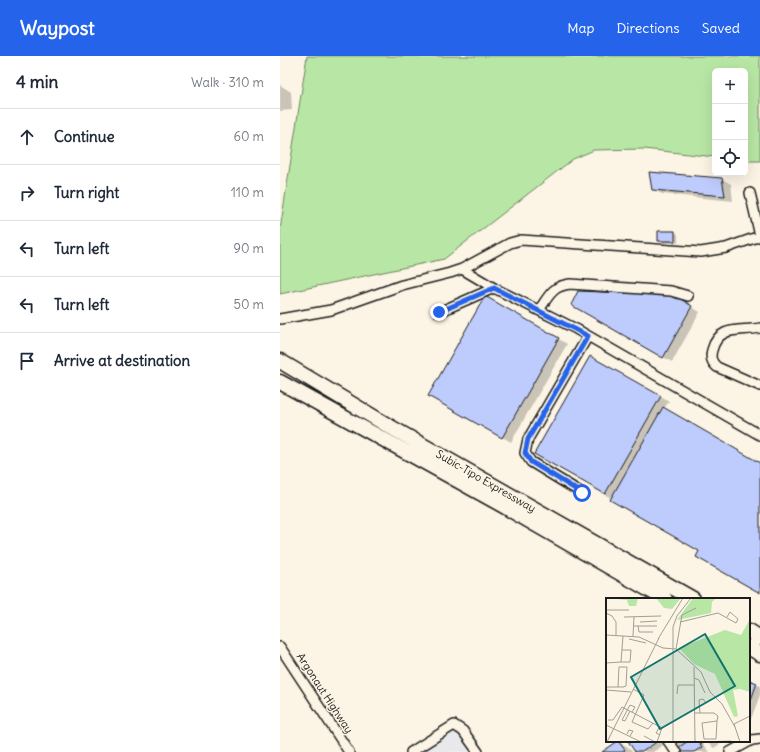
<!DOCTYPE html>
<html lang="en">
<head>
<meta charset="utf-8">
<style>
  body { margin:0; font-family:Delius,sans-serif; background:#f6f6f7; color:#1f2937 }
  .controls { position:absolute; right:12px; top:12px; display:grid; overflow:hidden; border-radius:6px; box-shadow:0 4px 16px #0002 }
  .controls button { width:36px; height:36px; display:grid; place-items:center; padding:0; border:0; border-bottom:1px solid #e0e1e3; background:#fff; color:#1f2937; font:20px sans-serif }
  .stop { position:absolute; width:12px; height:12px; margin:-9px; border:3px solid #2563eb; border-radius:50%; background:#fff }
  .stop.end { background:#2563eb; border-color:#fff; box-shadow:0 1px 4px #0008 }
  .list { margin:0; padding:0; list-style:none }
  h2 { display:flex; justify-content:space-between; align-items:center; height:52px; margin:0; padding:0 16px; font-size:17px }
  h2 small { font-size:13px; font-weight:400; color:#747a83 }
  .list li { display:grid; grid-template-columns:26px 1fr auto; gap:12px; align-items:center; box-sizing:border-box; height:56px; padding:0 16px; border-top:1px solid #e0e1e3 }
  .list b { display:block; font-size:15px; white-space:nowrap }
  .list em { font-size:13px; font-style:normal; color:#747a83 }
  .icon { flex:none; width:22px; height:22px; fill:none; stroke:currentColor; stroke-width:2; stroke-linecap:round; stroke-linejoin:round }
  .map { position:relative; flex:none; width:480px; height:696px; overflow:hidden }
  header { display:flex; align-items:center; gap:24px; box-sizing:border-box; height:56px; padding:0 20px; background:#2563eb; color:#fff }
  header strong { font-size:19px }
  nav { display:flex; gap:22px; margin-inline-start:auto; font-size:14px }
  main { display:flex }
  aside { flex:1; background:#fff }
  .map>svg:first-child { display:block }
  .built { fill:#e9e9ec }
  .green { fill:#b8e7a5; stroke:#6a8260 }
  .shadow { fill:#0003 }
  .building { fill:#beccfd; stroke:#1c1c1c }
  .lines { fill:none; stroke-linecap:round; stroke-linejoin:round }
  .minor-casing { stroke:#1c1c1c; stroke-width:12 }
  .highway-casing { stroke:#1c1c1c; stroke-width:17 }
  .minor { stroke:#fcf5e5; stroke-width:9 }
  .highway { stroke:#fcf5e5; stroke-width:14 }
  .route { stroke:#2563eb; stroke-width:5 }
  .labels { text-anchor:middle; stroke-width:3; stroke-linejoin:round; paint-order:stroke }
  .street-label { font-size:11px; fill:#1c1c1c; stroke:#fcf5e5 }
  .inset-road { fill:none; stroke:#a29e95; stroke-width:1 }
  .view { fill:#0f766e; fill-opacity:0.15; stroke:#0f766e; stroke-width:2 }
  .inset-edge { fill:none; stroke:#1c1c1c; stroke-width:2 }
</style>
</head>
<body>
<header>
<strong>Waypost</strong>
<nav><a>Map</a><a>Directions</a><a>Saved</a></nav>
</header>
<main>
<aside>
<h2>4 min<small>Walk · 310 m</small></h2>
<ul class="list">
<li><svg class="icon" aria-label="ahead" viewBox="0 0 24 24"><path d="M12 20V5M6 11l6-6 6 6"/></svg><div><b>Continue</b></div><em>60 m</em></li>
<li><svg class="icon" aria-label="right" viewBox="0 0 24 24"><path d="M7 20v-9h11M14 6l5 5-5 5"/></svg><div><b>Turn right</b></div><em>110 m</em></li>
<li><svg class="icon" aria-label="left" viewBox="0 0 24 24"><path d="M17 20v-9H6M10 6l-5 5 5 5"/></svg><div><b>Turn left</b></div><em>90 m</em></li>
<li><svg class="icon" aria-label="left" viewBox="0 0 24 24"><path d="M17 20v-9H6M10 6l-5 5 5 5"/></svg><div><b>Turn left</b></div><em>50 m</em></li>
<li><svg class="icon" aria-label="arrive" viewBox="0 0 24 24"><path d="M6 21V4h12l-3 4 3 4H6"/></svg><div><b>Arrive at destination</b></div></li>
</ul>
</aside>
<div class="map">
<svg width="480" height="696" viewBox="0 0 480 696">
  <rect width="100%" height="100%" fill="#fcf5e5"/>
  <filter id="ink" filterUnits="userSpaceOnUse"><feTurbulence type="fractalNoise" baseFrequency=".025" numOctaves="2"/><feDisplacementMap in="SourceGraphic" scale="8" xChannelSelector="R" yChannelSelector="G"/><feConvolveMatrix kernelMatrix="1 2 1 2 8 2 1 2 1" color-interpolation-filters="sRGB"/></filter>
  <g filter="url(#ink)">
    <path class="built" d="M 176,671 L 193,696 L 140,696 Z"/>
    <path class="green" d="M 27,0 L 480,0 L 480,105 L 465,105 L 465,15 L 435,15 L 435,101 L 364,93 L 314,94 L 293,103 L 164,203 L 0,238 L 0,174 Z"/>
    <path class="shadow" d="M 0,29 L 11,36 L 12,54 L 0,55 Z
      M 442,123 L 451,128 L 453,145 L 382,138 L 373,133 Z
      M 394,176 L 398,178 L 398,187 L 383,187 L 379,185 Z
      M 393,240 L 420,256 L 392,306 L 292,248 Z
      M 206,241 L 287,288 L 231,386 L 150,339 Z
      M 310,301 L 389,345 L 384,353 L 480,408 L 480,536 L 421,495 L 256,398 Z
      M 469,625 L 480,630 L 480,639 L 469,668 Z
      M 349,685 L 389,685 L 373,696 L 356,696 Z
      M 395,685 L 420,685 L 429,696 L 402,696 L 401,691 Z
      M 425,685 L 444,685 L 434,692 Z
      M 339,686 L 348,691 L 352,696 L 324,696 Z"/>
    <path class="building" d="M 369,116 L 442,122 L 445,140 L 372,134 Z
      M 378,175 L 395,175 L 395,185 L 378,185 Z
      M 298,235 L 394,239 L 412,250 L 383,302 L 291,249 Z
      M 205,240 L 279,282 L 222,382 L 148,340 Z
      M 310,300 L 381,340 L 325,438 L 254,398 Z
      M 383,351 L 480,407 L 480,537 L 416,501 L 419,495 L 330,444 Z
      M 469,624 L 477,627 L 469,649 Z
      M 338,685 L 345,694 L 342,696 L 322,696 Z
      M 348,685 L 378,685 L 362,696 L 355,696 Z
      M 408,685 L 418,685 L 422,691 L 414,696 L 401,696 L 398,692 Z"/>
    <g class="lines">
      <defs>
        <path id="minor" d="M 470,137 L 480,180
          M 182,213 L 214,232 L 296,273 L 480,379
          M 259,254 C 269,240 272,230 290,228 L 391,235 L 408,240
          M 159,256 L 214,232
          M 0,263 L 51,254 L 122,229 L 170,217 L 182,213 L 230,187 L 241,184 L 421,196 L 446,192 L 480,180
          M 480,272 C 461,276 439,268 432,294 C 430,301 431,306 437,311 L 480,330
          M 302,437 L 251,406 L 245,397 L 248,383 L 308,280
          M 0,591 L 69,696
          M 388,685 L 396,696
          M 131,696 L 174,669 L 183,675 L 198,696
          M 450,696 L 472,684 L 480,683"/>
        <path id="highway" d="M 0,305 L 107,369 L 413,543
          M 0,326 L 222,449 L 385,543
          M 469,575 L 480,582
          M 469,591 L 480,598"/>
      </defs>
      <use href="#minor" class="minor-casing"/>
      <use href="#highway" class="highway-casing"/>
      <use href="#minor" class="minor"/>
      <use href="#highway" class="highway"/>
    </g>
  </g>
  <g class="lines" filter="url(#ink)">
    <path class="route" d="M 159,256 L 214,232 L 308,280 L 248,383 L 245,397 L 251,406 L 302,437"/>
  </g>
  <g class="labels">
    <g class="street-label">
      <text transform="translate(206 425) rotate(30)" y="4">Subic-Tipo Expressway</text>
      <text transform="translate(45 637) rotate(57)" y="4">Argonaut Highway</text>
    </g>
  </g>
  <g transform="translate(326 542)">
    <rect width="144" height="144" fill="#fcf5e5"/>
    <path d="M 0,0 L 32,0 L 30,8 L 23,8 L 21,2 ZM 50,0 L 75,0 L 66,11 L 58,10 ZM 87,0 L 110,0 L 106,4 L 105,15 L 71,22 ZM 144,21 L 144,94 L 134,91 L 127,92 L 132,118 L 128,119 L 109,76 L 88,66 L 73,50 L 119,32 L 135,37 Z" fill="#b8e7a5"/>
    <path class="inset-road" d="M 0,12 L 23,12M 0,15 L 6,18 L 10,24 L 10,38M 18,19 L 55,18M 34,24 L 51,23M 74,24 L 112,15 L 130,25 L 132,21 L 124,14 L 121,19M 28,28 L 51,28M 32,28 L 33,34 L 47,34M 0,37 L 33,39 L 57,50 L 70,51 L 95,74 L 104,94 L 116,106 L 129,129M 27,38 L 28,19M 23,41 L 40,45M 52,41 L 77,0M 70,51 L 76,17 L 90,10M 15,64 L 24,64 L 25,52 L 16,52M 0,65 L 15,64 L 17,38M 88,69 L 89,144M 88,80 L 93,82 L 99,95M 0,89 L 17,89 L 20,88 L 21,69 L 13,69 L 12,89M 27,91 L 38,97 L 26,124 L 42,131 L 47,125M 0,92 L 25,94M 71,96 L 72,87 L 88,87M 24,113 L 19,123 L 16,122 L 24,107 L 29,109 L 26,114M 89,115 L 108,115 L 112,118 L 111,123 L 96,125 L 98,141 L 110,141 L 111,123M 94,115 L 93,102 L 97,101 L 100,105M 2,122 L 7,122 L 16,109 L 56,130 L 51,144M 0,127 L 35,144M 54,128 L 50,135 L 54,137M 8,130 L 53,40M 21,136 L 23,132 L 27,133 L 24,138M 38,138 L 49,144M 1,144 L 8,130M 67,144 L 67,29 L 71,18 L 85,0M 92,144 L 125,143M 134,144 L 128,126 L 144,118"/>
    <path class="view" d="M 99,36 L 129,88 L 54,131 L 25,79 Z"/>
    <rect width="144" height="144" class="inset-edge"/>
  </g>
</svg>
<div class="controls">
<button>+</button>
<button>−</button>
<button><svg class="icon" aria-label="locate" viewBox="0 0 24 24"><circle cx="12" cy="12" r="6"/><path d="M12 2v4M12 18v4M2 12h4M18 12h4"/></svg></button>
</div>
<div class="stop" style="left:302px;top:437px"></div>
<div class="stop end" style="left:159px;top:256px"></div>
</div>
</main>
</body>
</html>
